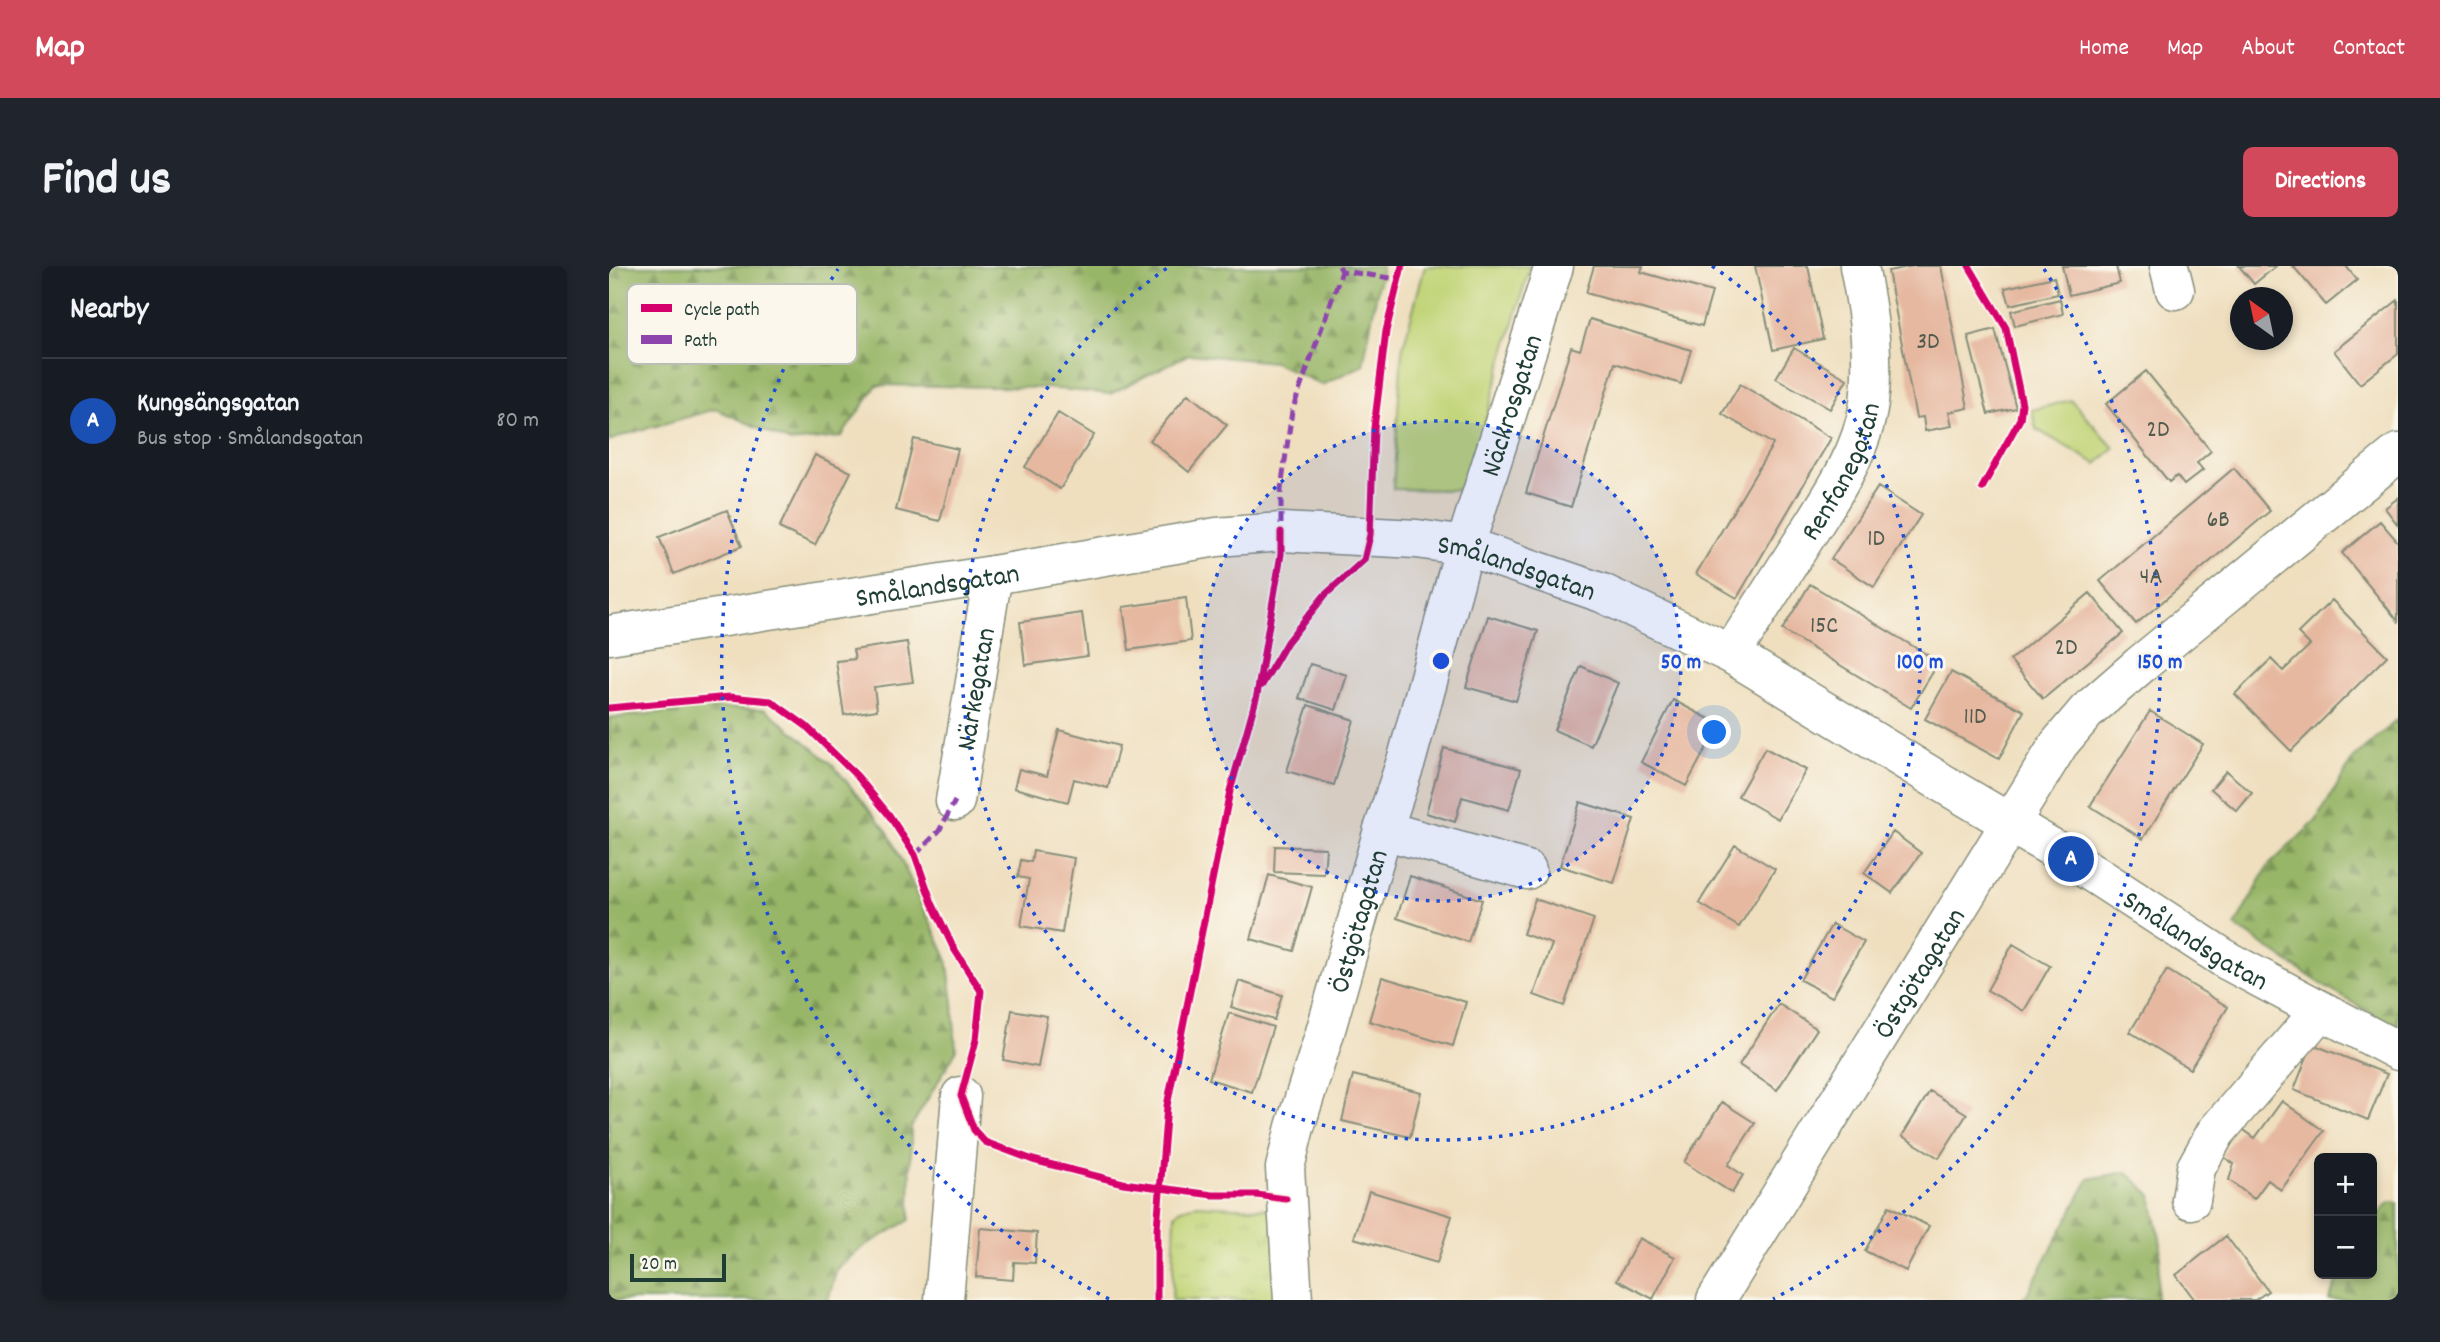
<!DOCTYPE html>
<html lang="en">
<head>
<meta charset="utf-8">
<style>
  body { margin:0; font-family:Dekko,sans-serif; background:#20242c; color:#f1f3f6 }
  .controls { position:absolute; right:21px; bottom:21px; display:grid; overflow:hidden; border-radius:10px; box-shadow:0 4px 10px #0003 }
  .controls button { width:63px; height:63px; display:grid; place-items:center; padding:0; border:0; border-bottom:2px solid #363941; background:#171b24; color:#f1f3f6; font:35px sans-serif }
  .compass { position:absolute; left:1621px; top:21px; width:63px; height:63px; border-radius:50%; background:#171b24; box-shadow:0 4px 10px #0003; rotate:327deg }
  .scale { position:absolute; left:21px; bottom:18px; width:96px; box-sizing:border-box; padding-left:7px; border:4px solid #1f3d34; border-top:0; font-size:19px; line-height:24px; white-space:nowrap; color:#1f3d34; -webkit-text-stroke:5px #fbf7ec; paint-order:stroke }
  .you { position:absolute; left:1106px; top:467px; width:24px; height:24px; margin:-18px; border:5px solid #fff; border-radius:50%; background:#1a73e8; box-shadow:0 0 0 10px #1a73e833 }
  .badge { display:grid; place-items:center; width:46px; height:46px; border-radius:50%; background:#d1495b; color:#fff; font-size:23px; font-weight:700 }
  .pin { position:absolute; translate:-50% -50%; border:4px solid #fff; box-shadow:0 2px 7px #0006 }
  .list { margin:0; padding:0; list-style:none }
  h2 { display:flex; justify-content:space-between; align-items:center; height:91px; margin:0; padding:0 28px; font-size:30px }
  h2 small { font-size:23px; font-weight:400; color:#9ea1a6 }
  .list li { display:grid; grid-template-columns:46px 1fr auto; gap:21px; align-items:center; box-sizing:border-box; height:126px; padding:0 28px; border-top:2px solid #363941 }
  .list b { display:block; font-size:26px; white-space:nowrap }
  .list p { margin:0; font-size:23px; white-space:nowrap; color:#9ea1a6 }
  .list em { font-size:23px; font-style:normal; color:#9ea1a6 }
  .map { position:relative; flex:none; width:1789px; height:1034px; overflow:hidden; border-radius:10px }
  header { display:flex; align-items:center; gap:42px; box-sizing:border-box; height:98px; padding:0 35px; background:#d1495b; color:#fff }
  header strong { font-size:33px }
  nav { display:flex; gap:38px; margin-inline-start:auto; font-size:24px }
  .intro { display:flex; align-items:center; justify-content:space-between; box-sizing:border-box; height:168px; padding:0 42px }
  h1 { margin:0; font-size:49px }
  .button { padding:18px 32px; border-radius:10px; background:#d1495b; color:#fff; font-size:24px; font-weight:700 }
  main { display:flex; gap:42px; padding:0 42px }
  aside { flex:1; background:#171b24; border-radius:10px; box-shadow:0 4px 10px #0003 }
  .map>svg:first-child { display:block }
  .grass { fill:url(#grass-tufts); stroke:#708856; stroke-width:2 }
  .forest { fill:url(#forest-firs); stroke:#5c7a4e; stroke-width:2 }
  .park { fill:#c1d477; stroke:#708856; stroke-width:2 }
  .building { fill:#e6b8a0 }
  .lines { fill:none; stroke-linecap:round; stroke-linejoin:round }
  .minor-casing { stroke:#878e7a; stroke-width:41 }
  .minor { stroke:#fff; stroke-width:38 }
  .quiet { stroke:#8e44ad; stroke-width:5; stroke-dasharray:10 5; stroke-linecap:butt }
  .cycleway-casing { stroke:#fbf7ec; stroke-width:11 }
  .cycleway { stroke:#d6006c; stroke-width:7 }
  .ring { fill:none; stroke:#1d4ed8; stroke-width:3.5; stroke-dasharray:3.5 7 }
  .labels { text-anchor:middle; stroke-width:6; stroke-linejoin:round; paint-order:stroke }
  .number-label { font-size:24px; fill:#515c4f }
  .street-label { font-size:28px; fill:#1f3d34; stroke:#fbf7ec }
  .key { fill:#fbf7ec; stroke:#b9bfb5; stroke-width:2 }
  .key-label { font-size:19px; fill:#1f3d34 }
  .centre { fill:#1d4ed8; stroke:#fbf7ec; stroke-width:3.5 }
  .ring-label { font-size:21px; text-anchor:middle; font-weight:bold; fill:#1d4ed8; stroke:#fbf7ec; stroke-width:6; stroke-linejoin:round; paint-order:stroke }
</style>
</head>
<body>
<header>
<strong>Map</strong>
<nav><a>Home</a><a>Map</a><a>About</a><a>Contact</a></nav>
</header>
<div class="intro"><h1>Find us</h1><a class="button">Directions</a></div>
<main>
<aside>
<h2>Nearby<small></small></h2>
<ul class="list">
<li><span class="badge" style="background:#1a4fb4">A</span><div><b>Kungsängsgatan</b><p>Bus stop · Smålandsgatan</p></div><em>80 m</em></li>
</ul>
</aside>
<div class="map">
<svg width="1789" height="1034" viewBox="0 0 1789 1034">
  <defs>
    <pattern id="grass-tufts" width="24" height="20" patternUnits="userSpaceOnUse" patternTransform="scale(1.75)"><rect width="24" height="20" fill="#c1d477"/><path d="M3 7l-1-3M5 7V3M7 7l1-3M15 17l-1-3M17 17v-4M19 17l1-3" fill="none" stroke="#a5b768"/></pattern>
    <pattern id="forest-firs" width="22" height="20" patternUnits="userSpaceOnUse" patternTransform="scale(1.75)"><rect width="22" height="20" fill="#98b668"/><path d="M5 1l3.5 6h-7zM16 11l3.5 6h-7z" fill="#7b9556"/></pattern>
  </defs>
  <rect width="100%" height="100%" fill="#fbf7ec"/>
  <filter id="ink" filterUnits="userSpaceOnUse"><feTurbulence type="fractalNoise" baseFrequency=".0143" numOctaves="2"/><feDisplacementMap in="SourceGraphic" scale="14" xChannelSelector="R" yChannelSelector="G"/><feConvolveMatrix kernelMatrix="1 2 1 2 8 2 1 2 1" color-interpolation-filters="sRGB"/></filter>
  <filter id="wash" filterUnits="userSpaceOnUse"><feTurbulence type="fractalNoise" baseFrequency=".00686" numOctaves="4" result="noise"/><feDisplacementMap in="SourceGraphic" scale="28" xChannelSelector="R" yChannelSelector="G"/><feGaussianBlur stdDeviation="1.57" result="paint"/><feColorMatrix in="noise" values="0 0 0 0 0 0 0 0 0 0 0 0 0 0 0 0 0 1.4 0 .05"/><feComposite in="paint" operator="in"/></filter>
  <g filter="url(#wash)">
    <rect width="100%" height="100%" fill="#efdfbf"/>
    <path class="grass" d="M 587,939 L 665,943 L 671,1034 L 563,1034 L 566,949 L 572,943 Z"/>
    <path class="forest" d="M 0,0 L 773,0 L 754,99 L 713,119 L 665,96 L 580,88 L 501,128 L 437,122 L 268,119 L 232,171 L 181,176 L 107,143 L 15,169 L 0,175 Z
      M 98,442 L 157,443 L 224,499 L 279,566 L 338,692 L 344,736 L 347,785 L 302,861 L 301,954 L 257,979 L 228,1002 L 219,1034 L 0,1034 L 0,452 Z
      M 1789,453 L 1789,762 L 1718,722 L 1626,660 L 1660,599 L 1707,555 L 1744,493 Z
      M 1517,906 L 1542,928 L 1552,978 L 1547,1034 L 1412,1034 L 1418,1028 L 1480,913 Z
      M 1780,936 L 1789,937 L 1789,1034 L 1720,1034 L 1731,1008 L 1763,1008 L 1763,956 Z"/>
    <path class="park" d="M 816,0 L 921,0 L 862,204 L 850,224 L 784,223 L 793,85 Z
      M 1462,134 L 1505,182 L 1488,198 L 1427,163 L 1423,144 Z"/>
    <g id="blocks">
      <path class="building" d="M 985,0 L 1034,0 L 1032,6 L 1103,26 L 1093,60 L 977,27 Z
        M 1146,0 L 1199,0 L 1214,73 L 1164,84 Z
        M 1305,0 L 1332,0 L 1359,142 L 1340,146 L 1343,160 L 1316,165 L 1314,151 L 1307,152 L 1279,5 Z
        M 1453,0 L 1507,0 L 1511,17 L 1460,29 Z
        M 1630,0 L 1667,0 L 1645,18 Z
        M 1684,0 L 1737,0 L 1748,14 L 1717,39 Z
        M 1445,11 L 1449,28 L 1401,39 L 1396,22 Z
        M 1451,33 L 1454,48 L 1406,60 L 1402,45 Z
        M 1789,34 L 1789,88 L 1751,118 L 1725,85 Z
        M 981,53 L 1082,84 L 1072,118 L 1006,97 L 962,241 L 917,227 L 962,81 L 971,84 Z
        M 1386,63 L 1407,142 L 1379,148 L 1359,70 Z
        M 1185,82 L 1238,113 L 1221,143 L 1167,112 Z
        M 1537,105 L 1602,185 L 1588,197 L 1594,204 L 1575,219 L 1568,210 L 1560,216 L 1497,138 Z
        M 1131,118 L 1222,172 L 1128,332 L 1087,308 L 1164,178 L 1113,148 Z
        M 579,128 L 618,159 L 580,206 L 541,174 Z
        M 449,147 L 485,169 L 451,223 L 416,201 Z
        M 305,173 L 349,183 L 331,255 L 287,244 Z
        M 206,189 L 242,206 L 206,279 L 170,262 Z
        M 1625,202 L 1661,245 L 1527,358 L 1491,315 Z
        M 1269,221 L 1312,249 L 1265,321 L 1222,293 Z
        M 1789,232 L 1789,259 L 1776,242 Z
        M 118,244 L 133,280 L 65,308 L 50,271 Z
        M 1771,255 L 1789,276 L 1789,355 L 1733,287 Z
        M 1201,318 L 1330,396 L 1302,442 L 1173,364 Z
        M 1481,327 L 1514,367 L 1434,433 L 1401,394 Z
        M 577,332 L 582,375 L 520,384 L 514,341 Z
        M 1723,334 L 1778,390 L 1682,485 L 1626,428 L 1662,393 L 1674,405 L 1701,379 L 1689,367 Z
        M 473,347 L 479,390 L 416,399 L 411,356 Z
        M 879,350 L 929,365 L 907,435 L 857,421 Z
        M 298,376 L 304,416 L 265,421 L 268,444 L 235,449 L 227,395 L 246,393 L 244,384 Z
        M 701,398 L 738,409 L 727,444 L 690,432 Z
        M 972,400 L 1009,417 L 982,480 L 945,464 Z
        M 1342,406 L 1415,445 L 1390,493 L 1316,453 Z
        M 1064,434 L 1110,458 L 1077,520 L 1032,496 Z
        M 699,439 L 745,454 L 725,519 L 678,505 Z
        M 1541,445 L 1594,478 L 1534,573 L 1481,540 Z
        M 450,464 L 510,480 L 499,522 L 465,513 L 459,536 L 405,522 L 410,503 L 438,510 Z
        M 835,482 L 912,503 L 900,544 L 853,531 L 846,556 L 817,547 Z
        M 1156,482 L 1197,504 L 1169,553 L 1129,530 Z
        M 1617,505 L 1643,527 L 1628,545 L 1602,523 Z
        M 971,536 L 1025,553 L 1005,617 L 951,600 Z
        M 1284,566 L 1312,587 L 1283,627 L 1255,607 Z
        M 1126,579 L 1166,603 L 1130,661 L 1090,637 Z
        M 666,580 L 717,582 L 715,608 L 665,606 Z
        M 424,585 L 465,592 L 453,667 L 412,660 L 420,613 L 409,611 L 412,594 L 422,596 Z
        M 660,609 L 703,621 L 685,685 L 642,673 Z
        M 801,610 L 873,634 L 859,676 L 788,652 Z
        M 926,633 L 985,653 L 955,740 L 925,729 L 943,678 L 914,668 Z
        M 1223,658 L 1255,676 L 1223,731 L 1191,714 Z
        M 1404,678 L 1441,700 L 1415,745 L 1378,724 Z
        M 1558,704 L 1619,741 L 1581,803 L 1521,766 Z
        M 773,711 L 857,736 L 844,780 L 760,755 Z
        M 630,715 L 673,729 L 665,754 L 622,741 Z
        M 1170,738 L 1208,763 L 1168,824 L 1130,799 Z
        M 403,744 L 438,750 L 429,801 L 394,794 Z
        M 620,747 L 664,761 L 643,826 L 600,813 Z
        M 1703,778 L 1778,808 L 1759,854 L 1685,824 Z
        M 744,809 L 812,826 L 801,871 L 733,855 Z
        M 1321,825 L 1358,848 L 1330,892 L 1293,870 Z
        M 1673,835 L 1715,865 L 1672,924 L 1659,914 L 1645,933 L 1620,914 L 1625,898 L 1612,889 L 1632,862 L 1646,872 Z
        M 1113,836 L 1146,857 L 1119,899 L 1134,909 L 1123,927 L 1075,896 Z
        M 760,925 L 843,950 L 828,997 L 745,972 Z
        M 1280,940 L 1320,960 L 1297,1005 L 1256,985 Z
        M 371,962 L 428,967 L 426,997 L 405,996 L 404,1014 L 367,1011 Z
        M 1617,970 L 1659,1025 L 1646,1034 L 1586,1034 L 1567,1009 Z
        M 1030,972 L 1066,991 L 1044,1033 L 1008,1014 Z"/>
    </g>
  </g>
  <g filter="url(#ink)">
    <use href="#blocks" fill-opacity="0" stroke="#878e7a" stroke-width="2"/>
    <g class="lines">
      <defs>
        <g id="minor">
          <path d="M 1560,0 L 1566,24"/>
          <path id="s1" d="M 0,369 L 384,309 L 608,271 L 672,266 L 808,273 L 856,280 L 993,327 L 1122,388 L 1340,521 L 1462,593 L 1619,695 L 1789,785"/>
          <path id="s2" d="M 1122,388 C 1145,352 1168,316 1191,280 C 1218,237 1253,189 1260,137 C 1266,90 1259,46 1250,0"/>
          <path id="s3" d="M 346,535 L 384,309"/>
          <path d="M 774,564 L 918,604"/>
          <path d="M 1582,934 L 1587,902 L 1607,866 L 1711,745"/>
          <path d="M 335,1034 L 352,830"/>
          <path id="s4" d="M 684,1034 L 676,902 L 686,861 L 715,770 L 774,564 L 798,492 L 856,280 L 945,0"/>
          <path id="s5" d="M 1107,1034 L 1450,478 L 1478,445 L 1531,399 L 1789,187"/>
        </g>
      </defs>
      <use href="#minor" class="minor-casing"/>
      <use href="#minor" class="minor"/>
      <path class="quiet" d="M 730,0 L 733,5 L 788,13
        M 672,273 L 672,223 L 683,145 L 733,5
        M 306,589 L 330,565 L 346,535"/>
      <defs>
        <path id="cycleway" d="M 1360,0 L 1397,62 L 1413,138 L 1411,153 L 1373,222
          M 653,419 L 678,376 L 716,329 L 755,294 L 761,269 L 765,162 L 777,65 L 793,0
          M 0,442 L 121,431 L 162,435 L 197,460 L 248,510 L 280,549 L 306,589 L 323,637 L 344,681 L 372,725 L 367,774 L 352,830 L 365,864 L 376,876 L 424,894 L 514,917 L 604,929 L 648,929 L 677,933
          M 548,1034 L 548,962 L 558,840 L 621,525 L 648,429 L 672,288 L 672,266"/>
      </defs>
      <use href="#cycleway" class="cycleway-casing"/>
      <use href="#cycleway" class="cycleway"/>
    </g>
  </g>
  <circle cx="832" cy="395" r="240" fill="#1d4ed8" fill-opacity=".12"/>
  <g class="ring">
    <circle cx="832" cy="395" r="240"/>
    <path d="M1103 0A479 479 0 1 1 561 0"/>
    <path d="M500 1033A719 719 0 0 1 229 3M1435 3A719 719 0 0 1 1164 1033"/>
  </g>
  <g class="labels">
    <g class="number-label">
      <text x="1319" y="82">3D</text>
      <text x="1549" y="170">2D</text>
      <text x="1609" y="260">6B</text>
      <text x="1267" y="279">1D</text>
      <text x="1542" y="317">4A</text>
      <text x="1215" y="366">15C</text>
      <text x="1457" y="388">2D</text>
      <text x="1366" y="457">11D</text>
    </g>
    <g class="street-label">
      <text dy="10" stroke="none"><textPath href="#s4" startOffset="928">Näckrosgatan</textPath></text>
      <text dy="10" stroke="none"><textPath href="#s2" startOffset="214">Renfanegatan</textPath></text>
      <text dy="10" stroke="none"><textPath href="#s1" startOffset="920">Smålandsgatan</textPath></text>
      <text dy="10" stroke="none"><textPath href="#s1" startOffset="332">Smålandsgatan</textPath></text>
      <text dy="10" stroke="none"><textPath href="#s3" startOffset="114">Närkegatan</textPath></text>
      <text dy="10" stroke="none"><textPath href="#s4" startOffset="390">Östgötagatan</textPath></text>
      <text dy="10" stroke="none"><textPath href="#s1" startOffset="1698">Smålandsgatan</textPath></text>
      <text dy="10" stroke="none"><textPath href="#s5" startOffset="385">Östgötagatan</textPath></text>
    </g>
  </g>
  <rect x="18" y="18" width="230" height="80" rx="10" class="key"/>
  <rect x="32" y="38" width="31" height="8" fill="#d6006c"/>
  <rect x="32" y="69" width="31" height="9" fill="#8e44ad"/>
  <g class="key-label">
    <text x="75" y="49">Cycle path</text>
    <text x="75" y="80">Path</text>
  </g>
  <circle cx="832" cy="395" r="10" class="centre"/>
  <g class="ring-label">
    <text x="1072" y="402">50 m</text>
    <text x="1311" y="402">100 m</text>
    <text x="1551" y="402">150 m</text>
  </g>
</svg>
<div class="controls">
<button>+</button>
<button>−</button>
</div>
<svg class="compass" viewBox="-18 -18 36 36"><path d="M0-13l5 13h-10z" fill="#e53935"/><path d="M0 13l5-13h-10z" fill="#9ea1a6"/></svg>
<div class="scale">20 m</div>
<div class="you"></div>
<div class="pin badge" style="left:1462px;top:593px;background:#1a4fb4">A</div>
</div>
</main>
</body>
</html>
